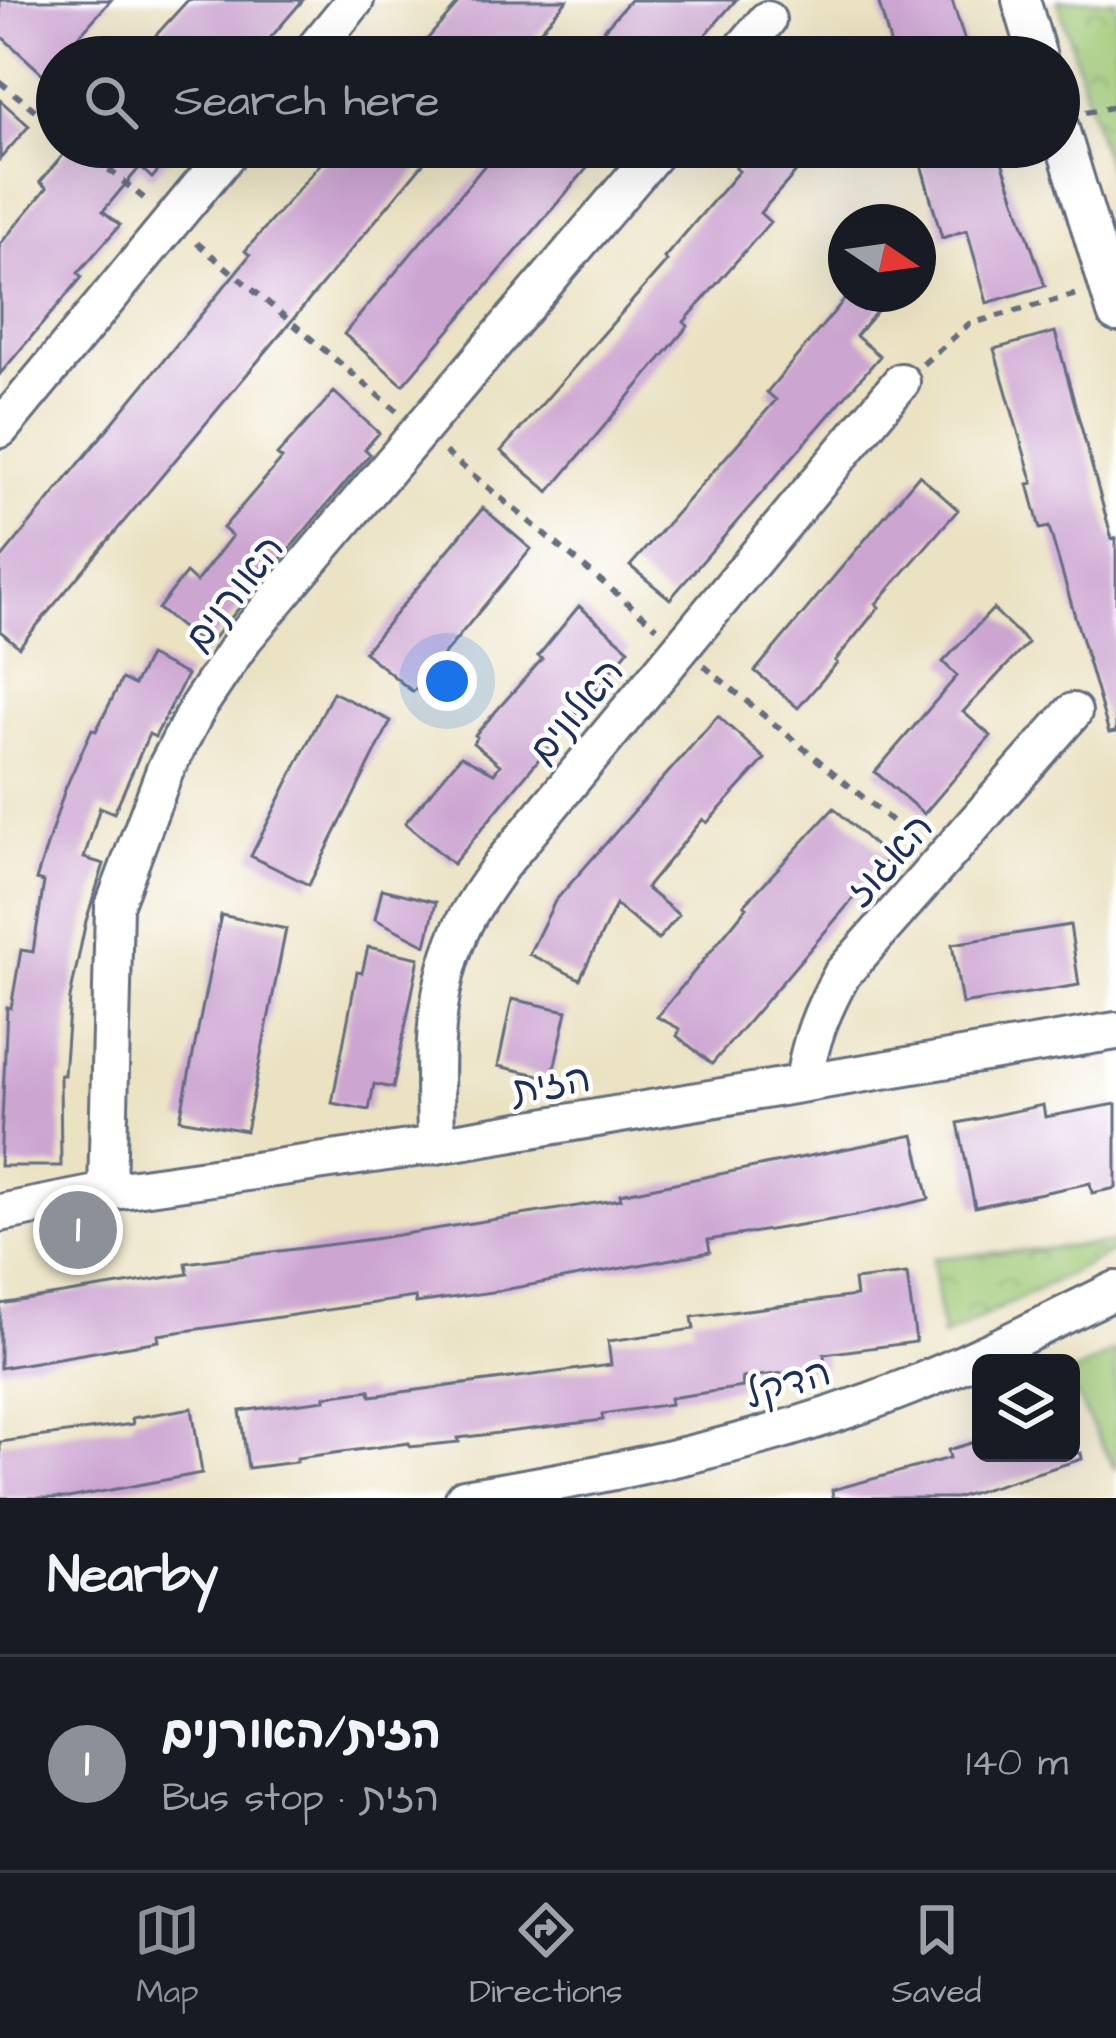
<!DOCTYPE html>
<html lang="en">
<head>
<meta charset="utf-8">
<style>
  body { margin:0; font-family:"Architects Daughter","Playpen Sans Hebrew",sans-serif; background:#20242c; color:#f1f3f6 }
  .controls { position:absolute; right:36px; bottom:36px; display:grid; overflow:hidden; border-radius:18px; box-shadow:0 12px 48px #0002 }
  .controls button { width:108px; height:108px; display:grid; place-items:center; padding:0; border:0; border-bottom:3px solid #363941; background:#171b24; color:#f1f3f6; font:60px sans-serif }
  .compass { position:absolute; left:828px; top:204px; width:108px; height:108px; border-radius:50%; background:#171b24; box-shadow:0 12px 48px #0002; rotate:103deg }
  .you { position:absolute; left:447px; top:681px; width:42px; height:42px; margin:-30px; border:9px solid #fff; border-radius:50%; background:#1a73e8; box-shadow:0 0 0 18px #1a73e833 }
  .badge { display:grid; place-items:center; width:78px; height:78px; border-radius:50%; background:#8c9099; color:#fff; font-size:39px; font-weight:700 }
  .pin { position:absolute; translate:-50% -50%; border:6px solid #fff; box-shadow:0 3px 12px #0006 }
  .list { margin:0; padding:0; list-style:none }
  h2 { display:flex; justify-content:space-between; align-items:center; height:156px; margin:0; padding:0 48px; font-size:51px }
  h2 small { font-size:39px; font-weight:400; color:#9ea1a6 }
  .list li { display:grid; grid-template-columns:78px 1fr auto; gap:36px; align-items:center; box-sizing:border-box; height:216px; padding:0 48px; border-top:3px solid #363941 }
  .list b { display:block; font-size:45px; white-space:nowrap }
  .list p { margin:0; font-size:39px; white-space:nowrap; color:#9ea1a6 }
  .list em { font-size:39px; font-style:normal; color:#9ea1a6 }
  .icon { flex:none; width:66px; height:66px; fill:none; stroke:currentColor; stroke-width:2; stroke-linecap:round; stroke-linejoin:round }
  .map { position:relative; flex:none; width:1116px; height:1498px; overflow:hidden }
  .search { position:absolute; background:#171b24; box-shadow:0 12px 48px #0002; left:36px; right:36px; top:36px; height:132px; display:flex; align-items:center; gap:30px; box-sizing:border-box; padding:0 42px; border-radius:66px; color:#9ea1a6; font-size:45px }
  .sheet { height:372px; background:#171b24 }
  nav { display:flex; justify-content:space-around; align-items:center; box-sizing:border-box; height:168px; border-top:3px solid #363941; background:#171b24; font-size:33px; color:#9ea1a6 }
  nav a { display:grid; justify-items:center; gap:6px }
  nav .on { color:#8c9099 }
  .map>svg:first-child { display:block }
  .grass { fill:#9fc874; stroke:#5d7c69; stroke-width:3 }
  .park { fill:url(#park-crowns); stroke:#5d7c69; stroke-width:3 }
  .building { fill:#cca5d1 }
  .lines { fill:none; stroke-linecap:round; stroke-linejoin:round }
  .minor-casing { stroke:#646e81; stroke-width:42 }
  .path { stroke:#646e81; stroke-width:6; stroke-dasharray:9 9; stroke-linecap:butt }
  .minor { stroke:#fff; stroke-width:36 }
  .labels { text-anchor:middle; stroke-width:9; stroke-linejoin:round; paint-order:stroke }
  .street-label { font-size:39px; fill:#1b2f5e; stroke:#fff }
</style>
</head>
<body>
<div class="map">
<svg width="1116" height="1498" viewBox="0 0 1116 1498">
  <defs>
    <pattern id="park-crowns" width="20" height="18" patternUnits="userSpaceOnUse" patternTransform="scale(3)"><rect width="20" height="18" fill="#9fc874"/><path d="M2 6a3 3 0 1 1 6 0M12 15a3 3 0 1 1 6 0" fill="none" stroke="#81a362"/></pattern>
  </defs>
  <rect width="100%" height="100%" fill="#fff"/>
  <filter id="ink" filterUnits="userSpaceOnUse"><feTurbulence type="fractalNoise" baseFrequency=".00833" numOctaves="2"/><feDisplacementMap in="SourceGraphic" scale="24" xChannelSelector="R" yChannelSelector="G"/><feConvolveMatrix kernelMatrix="1 2 1 2 8 2 1 2 1" color-interpolation-filters="sRGB"/></filter>
  <filter id="wash" filterUnits="userSpaceOnUse"><feTurbulence type="fractalNoise" baseFrequency=".004" numOctaves="4" result="noise"/><feDisplacementMap in="SourceGraphic" scale="48" xChannelSelector="R" yChannelSelector="G"/><feGaussianBlur stdDeviation="2.7" result="paint"/><feColorMatrix in="noise" values="0 0 0 0 0 0 0 0 0 0 0 0 0 0 0 0 0 1.4 0 .05"/><feComposite in="paint" operator="in"/></filter>
  <g filter="url(#wash)">
    <rect width="100%" height="100%" fill="#ebe2c2"/>
    <path class="grass" d="M 1116,1350 L 1116,1471 L 1071,1386 L 1071,1375 Z"/>
    <path class="park" d="M 1058,0 L 1116,0 L 1116,195 Z
      M 1116,1243 L 1116,1250 L 942,1337 L 933,1258 Z"/>
    <g id="blocks">
      <path class="building" d="M 0,0 L 111,0 L 44,75 L 0,35 Z
        M 188,0 L 303,0 L 254,57 L 136,57 Z
        M 461,0 L 567,0 L 517,57 L 412,57 Z
        M 630,0 L 736,0 L 686,57 L 580,57 Z
        M 878,0 L 952,0 L 970,57 L 894,57 Z
        M 0,100 L 29,126 L 0,159 Z
        M 70,147 L 179,147 L 152,178 L 140,167 L 103,211 L 120,225 L 78,273 L 82,277 L 0,374 L 0,244 L 47,188 L 40,182 Z
        M 335,147 L 437,147 L 19,647 L 0,631 L 0,560 L 250,255 L 245,251 Z
        M 500,147 L 605,147 L 403,385 L 344,334 Z
        M 753,147 L 818,147 L 760,213 L 770,222 L 684,322 L 688,326 L 549,492 L 501,451 L 667,261 L 664,258 L 739,171 L 735,168 Z
        M 916,147 L 997,147 L 1045,286 L 987,303 L 967,230 L 942,238 Z
        M 849,294 L 891,294 L 856,336 L 880,356 L 670,599 L 630,566 L 776,400 L 767,392 Z
        M 1055,332 L 1112,539 L 1116,538 L 1116,732 L 1109,733 L 1049,527 L 1040,529 L 1028,484 L 1033,483 L 994,349 Z
        M 334,392 L 379,433 L 365,449 L 370,454 L 206,647 L 158,609 L 186,573 L 196,582 L 232,536 L 223,528 L 282,459 L 277,455 Z
        M 919,475 L 958,510 L 876,604 L 879,607 L 835,661 L 837,663 L 798,708 L 755,671 Z
        M 483,508 L 531,549 L 413,692 L 364,652 Z
        M 579,606 L 629,649 L 453,864 L 405,823 L 461,756 L 494,773 L 500,765 L 473,743 L 477,737 L 475,735 L 542,659 L 538,656 Z
        M 993,609 L 1028,643 L 963,712 L 991,736 L 924,814 L 875,772 L 957,676 L 943,662 Z
        M 149,656 L 187,675 L 155,737 L 149,734 L 114,813 L 100,807 L 84,858 L 104,864 L 86,921 L 70,998 L 64,1075 L 60,1075 L 61,1166 L 0,1166 L 7,1007 L 11,1008 L 21,950 L 33,952 L 44,882 L 36,880 L 65,789 L 92,729 L 96,731 L 122,679 L 134,685 Z
        M 333,692 L 391,721 L 309,885 L 251,856 Z
        M 718,716 L 765,759 L 707,823 L 703,819 L 646,888 L 679,915 L 658,940 L 616,905 L 580,979 L 529,954 L 555,901 Z
        M 834,808 L 888,858 L 712,1064 L 677,1036 L 680,1029 L 657,1017 L 747,907 L 744,905 Z
        M 382,889 L 436,902 L 426,945 L 375,919 Z
        M 221,915 L 286,929 L 246,1131 L 180,1119 Z
        M 1070,925 L 1079,985 L 962,1004 L 952,944 Z
        M 368,947 L 419,958 L 393,1088 L 374,1084 L 369,1110 L 332,1103 L 357,972 L 362,973 Z
        M 512,999 L 567,1011 L 552,1078 L 498,1066 Z
        M 1116,1104 L 1116,1188 L 1092,1193 L 1090,1183 L 975,1207 L 958,1123 L 1043,1105 L 1045,1117 Z
        M 914,1135 L 929,1199 L 855,1216 L 708,1240 L 710,1252 L 492,1292 L 416,1303 L 415,1297 L 158,1335 L 159,1341 L 0,1368 L 0,1304 L 188,1274 L 186,1263 L 373,1239 L 621,1199 L 620,1194 Z
        M 907,1274 L 916,1342 L 824,1354 L 825,1368 L 742,1378 L 743,1387 L 670,1398 L 671,1404 L 602,1414 L 603,1420 L 458,1438 L 459,1442 L 410,1447 L 409,1443 L 297,1458 L 297,1462 L 248,1468 L 240,1411 L 325,1400 L 325,1396 L 370,1390 L 371,1396 L 611,1365 L 608,1341 L 694,1329 L 692,1317 L 856,1296 L 854,1280 Z
        M 192,1408 L 202,1473 L 68,1498 L 0,1498 L 0,1442 L 133,1424 L 132,1418 Z
        M 981,1440 L 981,1453 L 1081,1453 L 1082,1459 L 956,1498 L 833,1498 L 832,1490 L 950,1458 L 948,1450 Z"/>
    </g>
  </g>
  <g filter="url(#ink)">
    <use href="#blocks" fill-opacity="0" stroke="#646e81" stroke-width="3"/>
    <g class="lines">
      <defs>
        <path id="minor" d="M 1021,0 L 1038,57
          M 308,57 L 355,0
          M 736,57 L 767,20
          M 1059,125 L 1116,313
          M 0,429 L 233,147
          M 804,1083 C 809,1041 822,1011 842,974 L 1073,712
          M 436,1145 C 435,1067 429,992 465,921 C 475,901 489,883 501,865 L 901,382
          M 107,1192 L 114,906 L 165,770 L 199,705 L 244,638 L 660,147
          M 0,1213 L 107,1192 L 436,1145 L 1116,1031
          M 464,1498 C 614,1474 767,1443 908,1387 C 979,1359 1047,1323 1116,1290"/>
      </defs>
      <use href="#minor" class="minor-casing"/>
      <path class="path" d="M 0,82 L 57,128
        M 1086,112 L 1116,106
        M 81,147 L 146,200
        M 197,243 L 398,412
        M 923,364 L 969,324 L 1077,294
        M 445,452 L 657,627
        M 704,666 L 916,841"/>
      <use href="#minor" class="minor"/>
    </g>
  </g>
  <g class="labels">
    <g class="street-label">
      <text transform="translate(233 592) rotate(-52)" y="14">האורנים</text>
      <text transform="translate(575 710) rotate(-50)" y="14">האלונים</text>
      <text transform="translate(888 859) rotate(-48)" y="14">האגוז</text>
      <text transform="translate(551 1083) rotate(-10)" y="14">הזית</text>
      <text transform="translate(787 1382) rotate(-17)" y="14">הדקל</text>
    </g>
  </g>
</svg>
<div class="controls">
<button><svg class="icon" aria-label="layers" viewBox="0 0 24 24"><path d="M12 4l9 5-9 5-9-5zM3 14l9 5 9-5"/></svg></button>
</div>
<svg class="compass" viewBox="-18 -18 36 36"><path d="M0-13l5 13h-10z" fill="#e53935"/><path d="M0 13l5-13h-10z" fill="#9ea1a6"/></svg>
<div class="you"></div>
<div class="pin badge" style="left:78px;top:1230px">1</div>
<div class="search"><svg class="icon" aria-label="search" viewBox="0 0 24 24"><circle cx="10" cy="10" r="6"/><path d="M15 15l6 6"/></svg>Search here</div>
</div>
<section class="sheet">
<h2>Nearby<small></small></h2>
<ul class="list">
<li><span class="badge">1</span><div><b>הזית/האורנים</b><p>Bus stop · הזית</p></div><em>140 m</em></li>
</ul>
</section>
<nav>
<a class="on"><svg class="icon" aria-label="map" viewBox="0 0 24 24"><path d="M3 6l6-2 6 2 6-2v14l-6 2-6-2-6 2zM9 4v14M15 6v14"/></svg>Map</a>
<a><svg class="icon" aria-label="directions" viewBox="0 0 24 24"><path d="M12 3l9 9-9 9-9-9zM9 14v-3h6M13 9l2 2-2 2"/></svg>Directions</a>
<a><svg class="icon" aria-label="saved" viewBox="0 0 24 24"><path d="M7 4h10v16l-5-4-5 4z"/></svg>Saved</a>
</nav>
</body>
</html>
